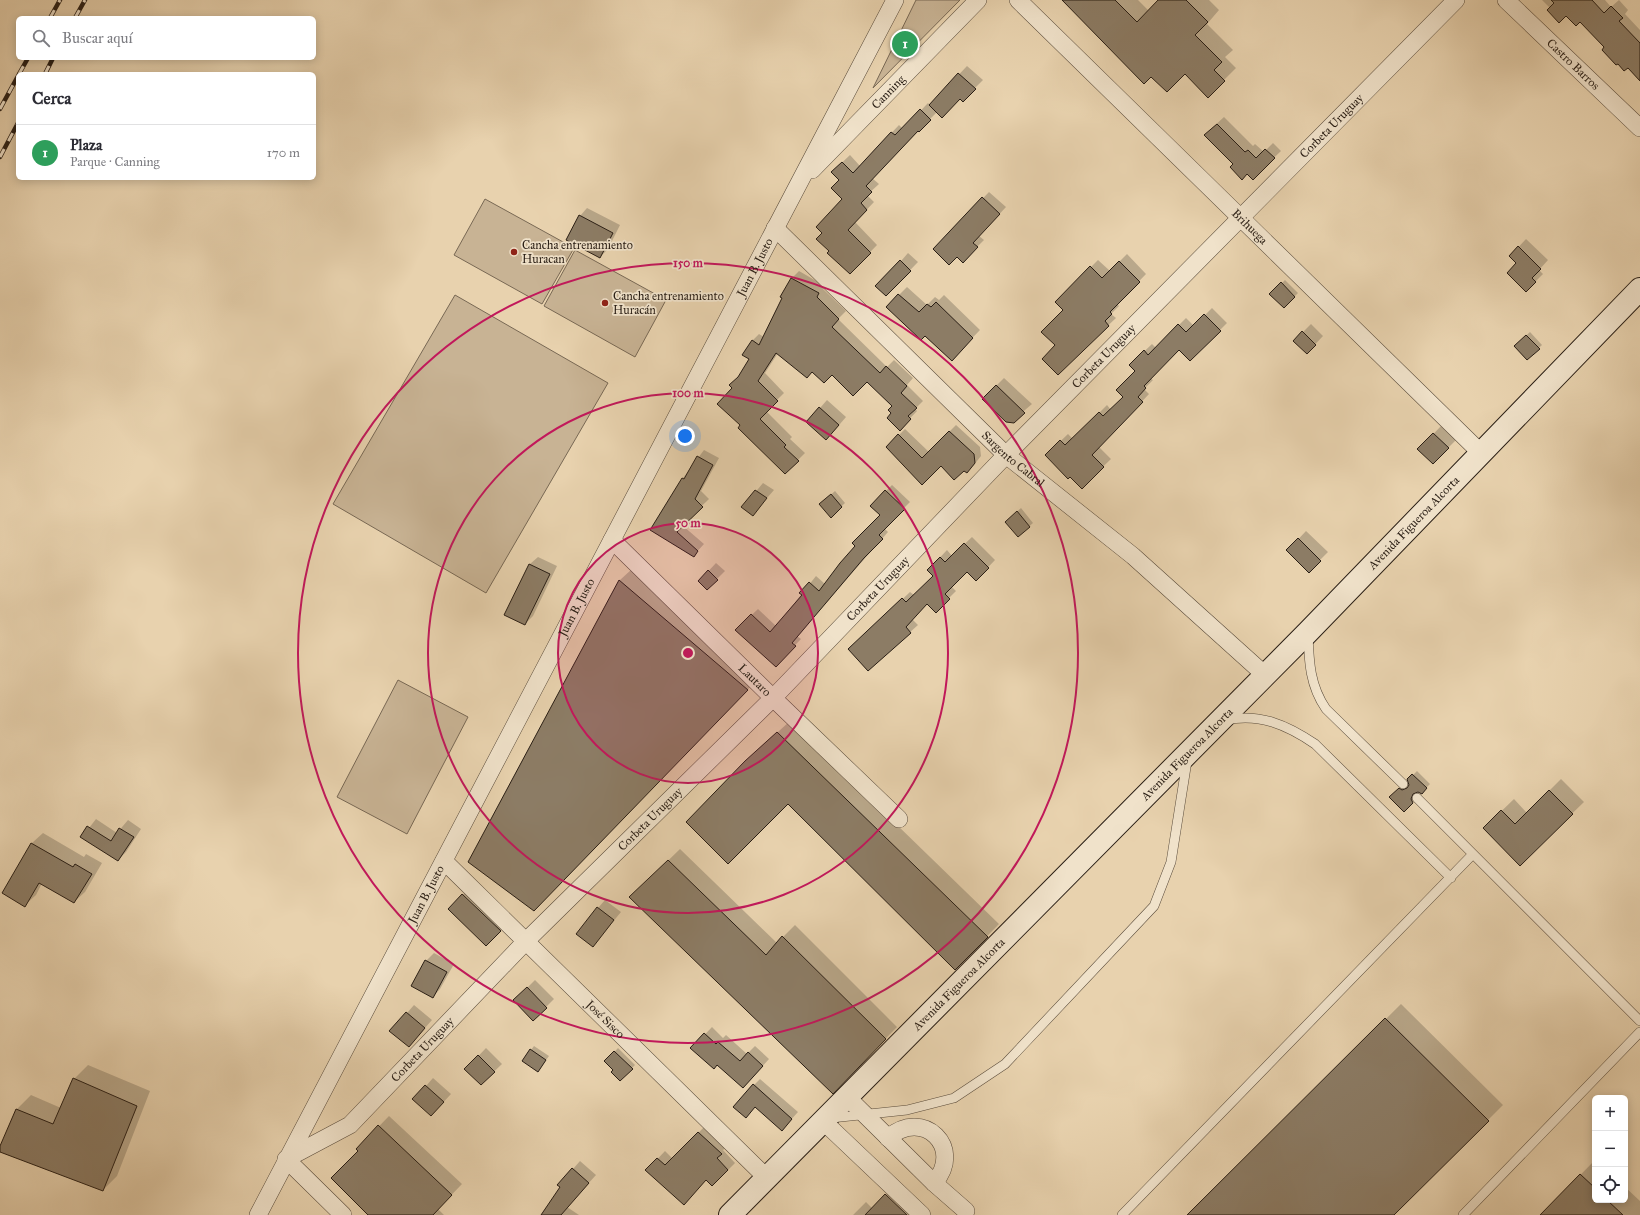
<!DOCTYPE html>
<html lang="es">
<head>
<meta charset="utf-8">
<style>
  body { margin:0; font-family:"IM FELL Great Primer",serif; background:#f2f2f3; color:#2b2b33 }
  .controls { position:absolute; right:12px; bottom:12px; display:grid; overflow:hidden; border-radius:6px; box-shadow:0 2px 10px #0003 }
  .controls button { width:36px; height:36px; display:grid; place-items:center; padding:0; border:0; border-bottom:1px solid #e1e1e2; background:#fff; color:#2b2b33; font:20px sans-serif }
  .you { position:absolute; left:685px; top:436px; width:14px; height:14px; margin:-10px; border:3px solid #fff; border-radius:50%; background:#1a73e8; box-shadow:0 0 0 6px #1a73e833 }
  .badge { display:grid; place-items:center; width:26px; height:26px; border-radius:50%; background:#1a73e8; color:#fff; font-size:13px; font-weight:700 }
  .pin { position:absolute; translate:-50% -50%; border:2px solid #fff; box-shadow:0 1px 4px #0006 }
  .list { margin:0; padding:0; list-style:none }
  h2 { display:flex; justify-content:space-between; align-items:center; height:52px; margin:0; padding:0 16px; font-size:17px }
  h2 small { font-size:13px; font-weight:400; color:#7c7c81 }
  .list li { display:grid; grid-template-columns:26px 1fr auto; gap:12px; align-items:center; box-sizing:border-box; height:56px; padding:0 16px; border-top:1px solid #e1e1e2 }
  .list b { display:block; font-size:15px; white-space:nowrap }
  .list p { margin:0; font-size:13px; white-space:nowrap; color:#7c7c81 }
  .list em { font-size:13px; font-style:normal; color:#7c7c81 }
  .icon { flex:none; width:22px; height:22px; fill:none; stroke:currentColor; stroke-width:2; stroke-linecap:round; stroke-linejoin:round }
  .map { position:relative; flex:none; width:1640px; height:1215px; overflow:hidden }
  .search { position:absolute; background:#fff; box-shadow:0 2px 10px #0003; left:16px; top:16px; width:300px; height:44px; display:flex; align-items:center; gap:10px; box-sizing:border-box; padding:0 14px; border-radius:6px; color:#7c7c81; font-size:15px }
  .panel { position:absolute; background:#fff; box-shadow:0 2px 10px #0003; left:16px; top:72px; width:300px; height:108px; border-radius:6px }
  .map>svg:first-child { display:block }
  .green { fill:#c8b394; stroke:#786854 }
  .shadow { fill:#0003 }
  .building { fill:#8c7c65; stroke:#291e15 }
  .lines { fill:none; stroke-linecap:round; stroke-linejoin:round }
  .lane-casing { stroke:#594b3b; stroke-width:10 }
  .street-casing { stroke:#594b3b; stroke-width:18 }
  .secondary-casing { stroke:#291e15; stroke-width:24 }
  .lane { stroke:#f0e2ca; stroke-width:9 }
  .street { stroke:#f0e2ca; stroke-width:17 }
  .secondary { stroke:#f0e2ca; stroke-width:22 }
  .rail-casing { stroke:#291e15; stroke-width:4.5 }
  .rail { stroke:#f0e2ca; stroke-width:3; stroke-dasharray:9; stroke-linecap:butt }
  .ring { fill:none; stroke:#c2185b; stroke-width:2 }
  .poi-dot { fill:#8f2418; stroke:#f0e2ca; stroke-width:1.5 }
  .labels { text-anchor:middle; stroke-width:3.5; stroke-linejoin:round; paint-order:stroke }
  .street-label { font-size:12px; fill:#291e15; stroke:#f0e2ca }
  .poi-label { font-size:12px; fill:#291e15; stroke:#f0e2ca; text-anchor:start }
  .centre { fill:#c2185b; stroke:#f0e2ca; stroke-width:2 }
  .ring-label { font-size:12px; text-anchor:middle; font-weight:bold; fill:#c2185b; stroke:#f0e2ca; stroke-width:3.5; stroke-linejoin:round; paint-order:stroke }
</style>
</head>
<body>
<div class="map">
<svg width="1640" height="1215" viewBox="0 0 1640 1215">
  <rect width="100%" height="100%" fill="#e8d2ae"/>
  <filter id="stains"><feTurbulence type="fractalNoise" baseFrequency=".005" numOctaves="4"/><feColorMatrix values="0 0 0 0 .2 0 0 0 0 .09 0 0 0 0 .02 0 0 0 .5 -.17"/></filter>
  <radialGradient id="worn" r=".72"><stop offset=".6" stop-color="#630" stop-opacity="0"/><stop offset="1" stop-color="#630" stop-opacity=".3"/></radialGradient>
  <path class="green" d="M 916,0 L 960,0 L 873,88 Z
    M 485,199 L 574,248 L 542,304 L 454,255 Z
    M 575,250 L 666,300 L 635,357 L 544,306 Z
    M 455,295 L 608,383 L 486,593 L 333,504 Z
    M 398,680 L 468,717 L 407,834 L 337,797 Z"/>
  <path class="shadow" d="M 1063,0 L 1138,0 L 1149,11 L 1160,0 L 1209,0 L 1219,10 L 1207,24 L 1233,50 L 1225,57 L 1236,68 L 1208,96 L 1185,73 L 1151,76 Z
    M 1542,0 L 1605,0 L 1611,7 L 1619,0 L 1628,10 L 1625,14 L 1640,30 L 1640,76 L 1606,47 L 1580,21 L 1550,8 Z
    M 967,66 L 983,80 L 963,100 L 961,98 L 937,112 L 872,178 L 879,184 L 867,195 L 874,202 L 855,222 L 877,245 L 850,273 L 830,251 L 824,233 L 844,199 L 841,180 L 832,172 L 850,155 L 860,166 L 899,125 L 903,129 L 928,103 L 930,105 Z
    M 1224,117 L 1253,146 L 1255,144 L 1264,152 L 1273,143 L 1281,151 L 1253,178 L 1235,164 L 1212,128 Z
    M 989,192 L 1006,207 L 979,236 L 984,240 L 963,261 L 957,256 L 934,249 Z
    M 587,208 L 620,225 L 608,249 L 600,257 L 580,216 Z
    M 1526,239 L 1548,260 L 1539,270 L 1543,274 L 1526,291 L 1518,263 L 1510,256 Z
    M 908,253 L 918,262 L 886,295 L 901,261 Z
    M 1127,254 L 1146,274 L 1117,304 L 1119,306 L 1111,314 L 1116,318 L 1058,373 L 1057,345 L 1065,310 L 1056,302 L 1098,260 L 1110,271 Z
    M 799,271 L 825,286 L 823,289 L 846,311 L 838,319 L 887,367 L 894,360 L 913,378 L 907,385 L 923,401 L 915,409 L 917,411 L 900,429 L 893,413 L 893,406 L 867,381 L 813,371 L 807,377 L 778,353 L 765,373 L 784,393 L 766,411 L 792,437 L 790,439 L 805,453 L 785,473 L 741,425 L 734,388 L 750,359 L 752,341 L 759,334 L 764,337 L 783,297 L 782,297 L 792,278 Z
    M 1285,280 L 1298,293 L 1284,307 L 1271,294 Z
    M 907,287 L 927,305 L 935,297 L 939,300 L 944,295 L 980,330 L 951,360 L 925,335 L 887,307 Z
    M 1212,308 L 1227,323 L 1190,360 L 1179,349 L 1150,378 L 1153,380 L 1144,389 L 1149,394 L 1099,447 L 1111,459 L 1082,487 L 1046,455 L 1068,434 L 1073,439 L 1107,405 L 1111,410 L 1124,397 L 1136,371 L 1130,365 L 1152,344 L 1156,348 L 1186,318 L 1194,326 Z
    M 1311,324 L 1323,336 L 1307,353 L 1294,341 Z
    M 1530,332 L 1542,345 L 1527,359 L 1515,346 Z
    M 1004,378 L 1032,404 L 1011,422 L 983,399 Z
    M 827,400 L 846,417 L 834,431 L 820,408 Z
    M 956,425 L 980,447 L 981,456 L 973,466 L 941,465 L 887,447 L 905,429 L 929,452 Z
    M 1441,426 L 1456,440 L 1433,463 L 1419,449 Z
    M 704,450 L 719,458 L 701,491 L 709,499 L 682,525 L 704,544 L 694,555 L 651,530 L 683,478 Z
    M 763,483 L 774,490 L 753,514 L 743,507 Z
    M 892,485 L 910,502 L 884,528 L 888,532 L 797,636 L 801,639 L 776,665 L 736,630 L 758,609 L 776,626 L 816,576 L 825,584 L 881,515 L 871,506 Z
    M 835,491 L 845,503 L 831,516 L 824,501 Z
    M 1021,508 L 1033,523 L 1018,536 L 1010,518 Z
    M 1306,531 L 1328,552 L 1309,571 L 1288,550 Z
    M 972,537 L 995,560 L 976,580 L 967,571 L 951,586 L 956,591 L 936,611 L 927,603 L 912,619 L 918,625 L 868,670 L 857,642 L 910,592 L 914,595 L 934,576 L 928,570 L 947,550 L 952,556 Z
    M 538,557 L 557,566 L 533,616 L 525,624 L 506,615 L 530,564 Z
    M 716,563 L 725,571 L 707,589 L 699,581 Z
    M 632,569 L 759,678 L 545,898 L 469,862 L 620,580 Z
    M 790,721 L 999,924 L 955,969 L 758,750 Z
    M 1417,771 L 1430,784 L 1421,793 L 1418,791 L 1415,792 L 1416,798 L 1404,810 L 1391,797 L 1403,785 L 1406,787 L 1410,786 L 1408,780 Z
    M 1561,779 L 1584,802 L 1520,864 L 1484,828 L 1514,799 L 1527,813 Z
    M 96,819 L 117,833 L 128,820 L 141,829 L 126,852 L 118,860 L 82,837 Z
    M 43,833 L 84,857 L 86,854 L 102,863 L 85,892 L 74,902 L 42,883 L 36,895 L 25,905 L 3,892 L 32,843 Z
    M 680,849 L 777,943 L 795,925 L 897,1027 L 833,1092 L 642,886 Z
    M 470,887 L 508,923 L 486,945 L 449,909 Z
    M 605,900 L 621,912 L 593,946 L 598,908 Z
    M 434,953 L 454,964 L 440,989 L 433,997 L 426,961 Z
    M 535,980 L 554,999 L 533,1020 L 515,1000 Z
    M 1401,1004 L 1503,1105 L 1393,1215 L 1189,1215 Z
    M 414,1005 L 432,1020 L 416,1038 L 407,1013 Z
    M 712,1027 L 723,1038 L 726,1035 L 747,1054 L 755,1046 L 769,1059 L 750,1080 L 717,1064 L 692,1048 Z
    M 534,1046 L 549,1056 L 541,1067 L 531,1050 Z
    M 486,1048 L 502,1064 L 481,1084 L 466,1069 Z
    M 618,1048 L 635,1065 L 620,1080 L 615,1070 L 606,1061 Z
    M 88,1065 L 150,1091 L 117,1176 L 103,1190 L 0,1151 L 17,1109 L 31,1095 L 61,1108 L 74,1079 Z
    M 433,1078 L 451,1094 L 439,1107 L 426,1086 Z
    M 760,1079 L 798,1112 L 788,1123 L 756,1106 L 754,1085 Z
    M 389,1116 L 462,1184 L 438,1209 L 444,1215 L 368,1215 L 332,1178 L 360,1151 L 357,1149 Z
    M 706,1125 L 728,1146 L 723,1150 L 735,1163 L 728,1170 L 707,1179 L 647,1170 L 665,1151 L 673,1159 Z
    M 1595,1160 L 1595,1200 L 1625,1200 L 1625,1187 L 1640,1201 L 1640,1215 L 1541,1215 Z
    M 580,1161 L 596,1175 L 567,1207 L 579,1215 L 542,1215 L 573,1169 Z
    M 896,1184 L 912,1215 L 853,1215 L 866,1202 L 873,1209 Z"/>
  <path class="building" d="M 1062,0 L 1115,0 L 1137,22 L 1158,0 L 1186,0 L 1208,22 L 1195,35 L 1222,62 L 1214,70 L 1225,81 L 1208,98 L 1185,74 L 1167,92 L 1151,77 L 1144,84 Z
    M 1551,0 L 1592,0 L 1604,13 L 1611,6 L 1623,18 L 1619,21 L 1640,43 L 1640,81 L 1628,68 L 1624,71 L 1618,64 L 1616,65 L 1602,50 L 1604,47 L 1580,22 L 1576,26 L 1566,16 L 1559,23 L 1547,10 L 1554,3 Z
    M 958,73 L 976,89 L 963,102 L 960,99 L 942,118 L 929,105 Z
    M 920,109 L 931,120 L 919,132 L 918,131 L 866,186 L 872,192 L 861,203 L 867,210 L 848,230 L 871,253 L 850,274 L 827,253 L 829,251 L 816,239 L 822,233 L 816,227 L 842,199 L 831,188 L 839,180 L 831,172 L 842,162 L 853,173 L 891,132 L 895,135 Z
    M 1217,124 L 1245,152 L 1248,150 L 1256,158 L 1265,149 L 1275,158 L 1253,180 L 1247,174 L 1242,180 L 1230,167 L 1233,164 L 1204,135 Z
    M 982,197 L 1000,214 L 973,243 L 978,247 L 963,263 L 957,257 L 949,265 L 933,249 Z
    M 579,215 L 613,233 L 600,258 L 566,240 Z
    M 1518,246 L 1541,269 L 1532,278 L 1536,282 L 1526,292 L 1507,273 L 1516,263 L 1509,256 Z
    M 900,260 L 911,271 L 886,296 L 875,286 Z
    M 1119,261 L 1140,282 L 1110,312 L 1112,314 L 1105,321 L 1109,326 L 1058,375 L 1042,359 L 1055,345 L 1041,332 L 1063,310 L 1055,302 L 1090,266 L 1102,278 Z
    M 791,278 L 819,293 L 817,297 L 839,319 L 832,327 L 880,373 L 886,366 L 907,386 L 901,393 L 917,408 L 908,416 L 911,419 L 900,431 L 887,418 L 891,413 L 888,410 L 892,406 L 867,382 L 853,396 L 832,375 L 824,383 L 812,372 L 807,378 L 776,353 L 758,381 L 778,401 L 760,419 L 786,445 L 784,447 L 799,461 L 785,474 L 738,428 L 740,425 L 717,404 L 732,388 L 729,385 L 738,377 L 749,359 L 742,355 L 752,340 L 759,345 L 782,298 L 780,297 Z
    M 1281,282 L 1295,297 L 1284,308 L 1269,294 Z
    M 898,294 L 919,312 L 927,304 L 931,307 L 936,302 L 973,338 L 952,361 L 925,336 L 921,340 L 886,307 Z
    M 1204,314 L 1221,331 L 1190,361 L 1179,350 L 1144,386 L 1146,388 L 1138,397 L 1143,402 L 1092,455 L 1104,467 L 1082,489 L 1070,477 L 1068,479 L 1045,455 L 1060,440 L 1065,445 L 1099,412 L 1103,416 L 1123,397 L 1116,390 L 1135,371 L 1129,365 L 1144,350 L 1148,355 L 1178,324 L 1186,332 Z
    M 1302,331 L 1316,345 L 1307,354 L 1293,341 Z
    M 1526,335 L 1540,349 L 1527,360 L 1514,346 Z
    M 996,385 L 1025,413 L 1014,423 L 1006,422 L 982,399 Z
    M 819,407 L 839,425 L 826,440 L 806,422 Z
    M 949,431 L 974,454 L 975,463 L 967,473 L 964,471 L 954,480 L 941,466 L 922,485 L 886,447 L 898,434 L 922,458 Z
    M 1433,433 L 1449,448 L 1433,464 L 1417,449 Z
    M 697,456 L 713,465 L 695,499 L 703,507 L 677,532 L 698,551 L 694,557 L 650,530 L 682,478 L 684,479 Z
    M 755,490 L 767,498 L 753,516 L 741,507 Z
    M 885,490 L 905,509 L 879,535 L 883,539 L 864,558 L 792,643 L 796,646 L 776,667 L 735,630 L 751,614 L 770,632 L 802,595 L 799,593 L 809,582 L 819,591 L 840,563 L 855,546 L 852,543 L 880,515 L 870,506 Z
    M 831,494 L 842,507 L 831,518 L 819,504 Z
    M 1017,511 L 1030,527 L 1018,537 L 1005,522 Z
    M 1298,538 L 1321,561 L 1309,573 L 1286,550 Z
    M 964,543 L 989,568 L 976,581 L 967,572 L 945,594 L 950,599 L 936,613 L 927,604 L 906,627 L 911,633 L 868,671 L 848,649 L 902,598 L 906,602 L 933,576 L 927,570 L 940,557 L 945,562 Z
    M 529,564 L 550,574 L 525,625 L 504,615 Z
    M 708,570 L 718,580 L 707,590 L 698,581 Z
    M 619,580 L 748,690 L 534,911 L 468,862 Z
    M 777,732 L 988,937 L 955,970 L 788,804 L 728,864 L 686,822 L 745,761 Z
    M 1412,774 L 1427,788 L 1422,794 L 1418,792 L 1413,794 L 1411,799 L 1413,803 L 1404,812 L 1389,797 L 1399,788 L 1402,790 L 1407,788 L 1409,785 L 1407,779 Z
    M 1549,790 L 1573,814 L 1520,866 L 1483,828 L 1501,810 L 1515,824 Z
    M 87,826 L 111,841 L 119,828 L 134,837 L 118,861 L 80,837 Z
    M 31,843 L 73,867 L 75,864 L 92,874 L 74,903 L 39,883 L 25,907 L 2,893 Z
    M 668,860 L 766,955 L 782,936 L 886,1039 L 833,1094 L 629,897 Z
    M 462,894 L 501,931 L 486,946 L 448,909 Z
    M 597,907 L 614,920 L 593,947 L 576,934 Z
    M 425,960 L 447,972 L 433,998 L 411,986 Z
    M 527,987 L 547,1008 L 533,1021 L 513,1000 Z
    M 406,1012 L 425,1028 L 409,1047 L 389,1031 Z
    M 1385,1018 L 1489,1121 L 1394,1215 L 1187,1215 Z
    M 704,1033 L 716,1044 L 718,1042 L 740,1061 L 748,1052 L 763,1066 L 743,1088 L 717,1065 L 714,1069 L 690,1048 Z
    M 530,1049 L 546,1060 L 538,1072 L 522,1061 Z
    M 614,1051 L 633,1069 L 620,1081 L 611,1072 L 613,1070 L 604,1061 Z
    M 478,1055 L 495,1072 L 481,1085 L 464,1069 Z
    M 73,1078 L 137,1106 L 103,1191 L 0,1152 L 0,1146 L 16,1109 L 53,1124 Z
    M 753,1084 L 792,1119 L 782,1131 L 755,1107 L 746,1118 L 733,1107 Z
    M 425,1085 L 444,1102 L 431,1116 L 412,1099 Z
    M 378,1125 L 452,1195 L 433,1215 L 368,1215 L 331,1178 L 358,1151 L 356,1149 Z
    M 698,1132 L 722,1154 L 717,1158 L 728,1170 L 712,1186 L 706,1180 L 684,1205 L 645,1170 L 657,1158 L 665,1165 Z
    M 572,1168 L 589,1183 L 561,1215 L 541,1215 L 560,1187 L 557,1185 Z
    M 1580,1174 L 1595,1188 L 1595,1200 L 1607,1200 L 1623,1215 L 1540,1215 Z
    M 885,1194 L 907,1215 L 865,1215 Z"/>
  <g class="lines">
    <defs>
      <path id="lane" d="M 1308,635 C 1309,662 1310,686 1326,709 L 1403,784
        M 1226,720 C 1260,713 1287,725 1315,744 L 1451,878
        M 1417,798 L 1640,1021
        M 831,1118 L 907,1110 L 954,1098 L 1005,1064 L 1154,906 L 1171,862 L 1187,761
        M 1122,1215 L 1473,854
        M 1463,1215 L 1640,1032"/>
      <g id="street">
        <path id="s1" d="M 1018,0 L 1481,453"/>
        <path id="s2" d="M 1506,0 L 1640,128"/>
        <path id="s3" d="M 812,170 L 978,0"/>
        <path id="s4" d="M 775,228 L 1006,455 L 1133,556 L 1265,675"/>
        <path id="s5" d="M 612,540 L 773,698 L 899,819"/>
        <path id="s6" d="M 444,861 L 767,1178"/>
        <path d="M 847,1097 L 934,1183 L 966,1211"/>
        <path d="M 823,1121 L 922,1215"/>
        <path d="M 888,1138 C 923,1107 965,1148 934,1183"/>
        <path id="s7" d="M 258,1215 L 895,0"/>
        <path id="s8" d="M 343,1215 L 286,1159 L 350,1125 L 527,940 L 773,698 L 1006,455 L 1456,0"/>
      </g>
      <g id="secondary">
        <path id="s9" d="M 730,1215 L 1308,632 L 1640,289"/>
      </g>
    </defs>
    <use href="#lane" class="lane-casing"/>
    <use href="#street" class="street-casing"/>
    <use href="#secondary" class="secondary-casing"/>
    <use href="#lane" class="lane"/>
    <use href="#street" class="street"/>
    <use href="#secondary" class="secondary"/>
    <defs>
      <path id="rail" d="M 50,18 L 60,0
        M 75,18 L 85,0
        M 19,74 L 28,58
        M 45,74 L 53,58
        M 0,109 L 18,76
        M 0,157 L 18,123"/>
    </defs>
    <use href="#rail" class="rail-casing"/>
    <use href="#rail" class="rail"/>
  </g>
  <circle cx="688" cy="653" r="130" fill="#c2185b" fill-opacity=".12"/>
  <g class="ring">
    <circle cx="688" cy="653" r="130"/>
    <circle cx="688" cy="653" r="260"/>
    <circle cx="688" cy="653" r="390"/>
  </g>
  <g class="poi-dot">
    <circle cx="514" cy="252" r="4"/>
    <circle cx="605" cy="303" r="4"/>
  </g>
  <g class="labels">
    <g class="street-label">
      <text dy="4" stroke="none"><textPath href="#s2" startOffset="93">Castro Barros</textPath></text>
      <text dy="4" stroke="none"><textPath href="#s3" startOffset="109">Canning</textPath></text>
      <text dy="4" stroke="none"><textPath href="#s8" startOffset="1553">Corbeta Uruguay</textPath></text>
      <text dy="4" stroke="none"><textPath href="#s1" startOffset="324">Brihuega</textPath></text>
      <text dy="4" stroke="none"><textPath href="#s7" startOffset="1070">Juan B. Justo</textPath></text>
      <text dy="4" stroke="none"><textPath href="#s8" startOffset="1229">Corbeta Uruguay</textPath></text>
      <text dy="4" stroke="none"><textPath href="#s4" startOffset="332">Sargento Cabral</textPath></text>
      <text dy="4" stroke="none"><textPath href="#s9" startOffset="973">Avenida Figueroa Alcorta</textPath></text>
      <text dy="4" stroke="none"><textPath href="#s8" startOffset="905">Corbeta Uruguay</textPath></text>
      <text dy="4" stroke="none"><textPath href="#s7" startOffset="686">Juan B. Justo</textPath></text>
      <text dy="4" stroke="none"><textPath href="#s5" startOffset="200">Lautaro</textPath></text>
      <text dy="4" stroke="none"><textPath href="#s9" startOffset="649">Avenida Figueroa Alcorta</textPath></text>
      <text dy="4" stroke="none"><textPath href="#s8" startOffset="581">Corbeta Uruguay</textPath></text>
      <text dy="4" stroke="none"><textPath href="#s7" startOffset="362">Juan B. Justo</textPath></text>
      <text dy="4" stroke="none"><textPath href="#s9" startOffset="325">Avenida Figueroa Alcorta</textPath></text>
      <text dy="4" stroke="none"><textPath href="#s6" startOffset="226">José Sisco</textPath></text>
      <text dy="4" stroke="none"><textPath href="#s8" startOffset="257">Corbeta Uruguay</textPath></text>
    </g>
    <g class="poi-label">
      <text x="522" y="249">Cancha entrenamiento<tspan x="522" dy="14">Huracan</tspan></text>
      <text x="613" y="300">Cancha entrenamiento<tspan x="613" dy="14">Huracán</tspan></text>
    </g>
  </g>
  <circle cx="688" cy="653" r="6" class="centre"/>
  <g class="ring-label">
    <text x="688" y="267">150 m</text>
    <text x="688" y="397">100 m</text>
    <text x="688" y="527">50 m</text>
  </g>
  <rect width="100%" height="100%" filter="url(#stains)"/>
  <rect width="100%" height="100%" fill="url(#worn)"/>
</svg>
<div class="controls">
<button>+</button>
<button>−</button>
<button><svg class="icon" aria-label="locate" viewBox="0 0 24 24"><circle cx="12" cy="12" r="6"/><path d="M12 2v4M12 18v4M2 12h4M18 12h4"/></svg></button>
</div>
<div class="you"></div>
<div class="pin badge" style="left:905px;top:44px;background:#2e9e5b">1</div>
<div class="search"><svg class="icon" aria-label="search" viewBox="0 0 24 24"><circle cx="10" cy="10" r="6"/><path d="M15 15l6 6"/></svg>Buscar aquí</div>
<section class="panel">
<h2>Cerca<small></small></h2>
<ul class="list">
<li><span class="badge" style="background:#2e9e5b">1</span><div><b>Plaza</b><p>Parque · Canning</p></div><em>170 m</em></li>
</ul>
</section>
</div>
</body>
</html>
